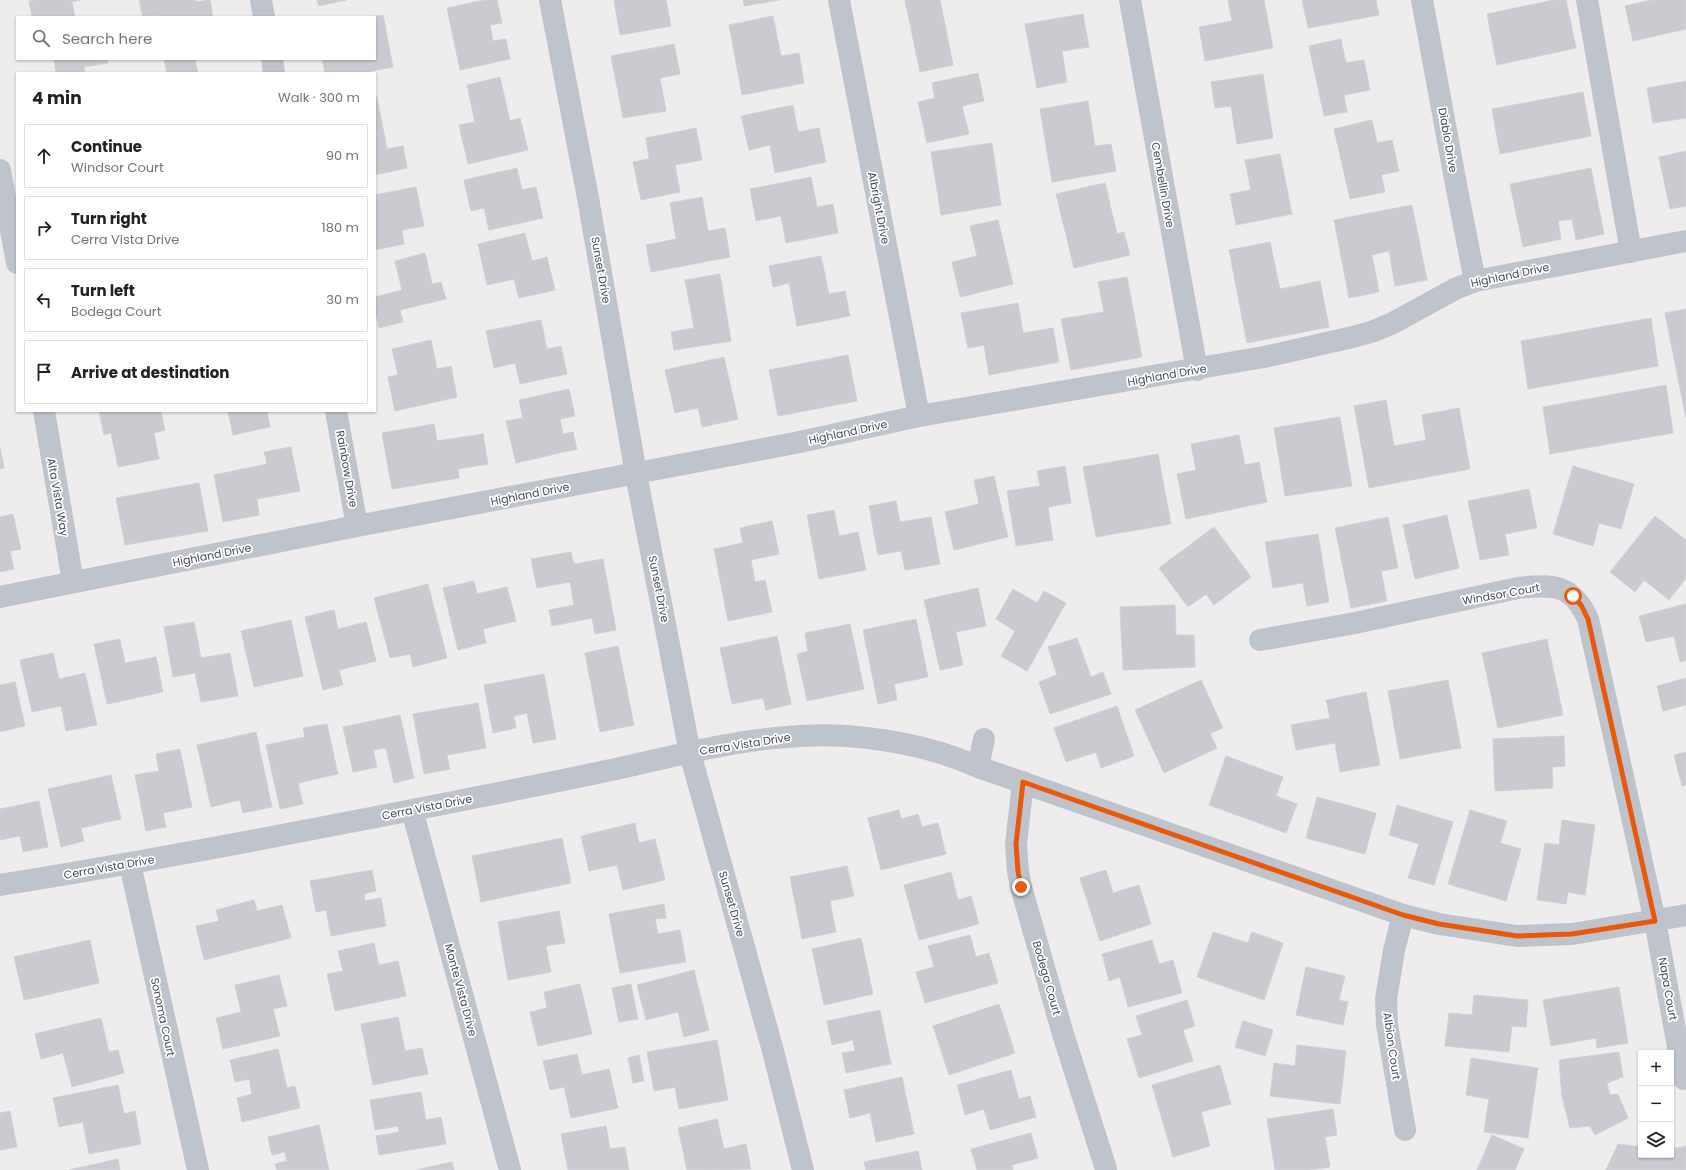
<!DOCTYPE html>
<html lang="en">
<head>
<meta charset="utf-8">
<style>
  body { margin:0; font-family:Poppins,sans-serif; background:#f6f6f6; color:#202124 }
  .controls { position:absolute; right:12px; bottom:12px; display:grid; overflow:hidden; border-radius:0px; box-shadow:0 1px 3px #0004 }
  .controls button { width:36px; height:36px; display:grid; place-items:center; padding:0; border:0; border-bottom:1px solid #e0e0e0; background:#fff; color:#202124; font:20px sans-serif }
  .stop { position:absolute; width:12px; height:12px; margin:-9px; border:3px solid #ea580c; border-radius:50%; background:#fff }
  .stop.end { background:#ea580c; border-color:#fff; box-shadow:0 1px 4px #0008 }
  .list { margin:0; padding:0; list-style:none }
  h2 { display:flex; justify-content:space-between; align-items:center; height:52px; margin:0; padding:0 16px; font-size:17px }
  h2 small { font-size:13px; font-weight:400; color:#757577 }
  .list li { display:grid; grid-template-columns:26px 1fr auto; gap:12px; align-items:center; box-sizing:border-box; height:64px; margin:0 8px 8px; padding:0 8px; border:1px solid #e0e0e0; border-radius:0px }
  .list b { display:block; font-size:15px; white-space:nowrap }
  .list p { margin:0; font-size:13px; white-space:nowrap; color:#757577 }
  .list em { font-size:13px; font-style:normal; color:#757577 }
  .icon { flex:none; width:22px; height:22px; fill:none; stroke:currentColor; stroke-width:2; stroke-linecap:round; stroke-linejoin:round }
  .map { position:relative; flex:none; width:1686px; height:1170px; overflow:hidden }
  .search { position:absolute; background:#fff; box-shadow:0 1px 3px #0004; left:16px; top:16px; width:360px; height:44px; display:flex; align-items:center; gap:10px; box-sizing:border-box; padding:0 14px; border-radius:0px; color:#757577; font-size:15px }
  .panel { position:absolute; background:#fff; box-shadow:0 1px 3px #0004; left:16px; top:72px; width:360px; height:340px; border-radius:0px }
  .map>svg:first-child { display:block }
  .building { fill:#cacad0; stroke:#d0d1d7 }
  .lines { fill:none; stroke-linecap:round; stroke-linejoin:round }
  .minor { stroke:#bfc4cc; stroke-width:22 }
  .route { stroke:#ea580c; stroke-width:5 }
  .labels { text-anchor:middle; stroke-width:3.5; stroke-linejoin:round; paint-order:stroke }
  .street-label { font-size:11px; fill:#474c57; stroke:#fff }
</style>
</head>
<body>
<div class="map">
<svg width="1686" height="1170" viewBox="0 0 1686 1170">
  <rect width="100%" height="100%" fill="#eeecec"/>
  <path class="building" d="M 35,0 L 81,0 L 72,2 L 75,17 L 32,17 L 29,1 Z
    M 139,0 L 196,0 L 196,2 L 210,0 L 213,17 L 156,17 L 156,15 L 143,17 Z
    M 317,0 L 346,0 L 319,6 Z
    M 485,0 L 497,0 L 502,23 L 490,25 L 493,41 L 506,39 L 510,59 L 460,70 L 447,8 Z
    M 614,0 L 666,0 L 671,26 L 620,35 Z
    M 743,0 L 780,0 L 744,6 Z
    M 905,0 L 940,0 L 953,65 L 920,72 Z
    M 1228,0 L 1264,0 L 1273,48 L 1205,61 L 1199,27 L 1232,21 Z
    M 1302,0 L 1376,0 L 1379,15 L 1308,28 Z
    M 1554,0 L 1566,0 L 1576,48 L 1497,65 L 1487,14 Z
    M 1652,0 L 1686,0 L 1686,29 L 1633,41 L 1625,6 Z
    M 1083,14 L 1089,47 L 1062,51 L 1067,82 L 1037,88 L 1025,24 Z
    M 383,15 L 393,67 L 361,73 L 325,73 L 322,59 L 375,59 L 375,17 L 370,17 Z
    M 773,16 L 781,56 L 799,53 L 804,83 L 742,95 L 729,25 Z
    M 1341,39 L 1346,63 L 1364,60 L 1370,90 L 1344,95 L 1347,112 L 1324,116 L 1309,46 Z
    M 674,44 L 680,74 L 660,78 L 666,111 L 623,118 L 611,56 Z
    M 54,59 L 107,59 L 108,63 L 84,67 L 85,73 L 49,73 L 56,72 Z
    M 164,59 L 195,59 L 198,73 L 167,73 Z
    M 978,73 L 984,101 L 962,106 L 969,134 L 927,143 L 918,102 L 935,98 L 932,83 Z
    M 1263,74 L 1273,138 L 1237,144 L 1231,106 L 1215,108 L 1211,82 Z
    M 500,77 L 510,121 L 520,118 L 528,150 L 468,164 L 459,125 L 475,122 L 467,85 Z
    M 1686,81 L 1686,118 L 1653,123 L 1647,88 Z
    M 1583,92 L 1591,136 L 1500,154 L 1492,109 Z
    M 375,97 L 377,97 L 387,149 L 403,146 L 407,168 L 375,175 Z
    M 1088,101 L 1095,146 L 1111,144 L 1116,171 L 1052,182 L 1040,109 Z
    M 793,105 L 798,132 L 819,128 L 826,162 L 775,173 L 770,145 L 749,150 L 741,116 Z
    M 1372,120 L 1377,143 L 1392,140 L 1399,171 L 1381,175 L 1385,192 L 1350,199 L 1334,129 Z
    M 696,128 L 702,160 L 675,165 L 680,192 L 641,200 L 633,162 L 649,159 L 646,138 Z
    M 992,143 L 1001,205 L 941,215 L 931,152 Z
    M 1686,151 L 1686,206 L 1670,209 L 1659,157 Z
    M 1280,154 L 1292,214 L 1236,225 L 1230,194 L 1251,190 L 1245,160 Z
    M 517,168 L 522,190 L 536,187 L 543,218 L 489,230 L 484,208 L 471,211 L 464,180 Z
    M 1591,168 L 1604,234 L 1576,240 L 1572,219 L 1558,221 L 1561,239 L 1523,247 L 1510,184 Z
    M 811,177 L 817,207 L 833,204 L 838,233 L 786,243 L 781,216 L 756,221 L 750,189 Z
    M 1105,183 L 1117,234 L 1124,232 L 1130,255 L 1074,268 L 1056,194 Z
    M 416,187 L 424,226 L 402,230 L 404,244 L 375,250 L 375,195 Z
    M 702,197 L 708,231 L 725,228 L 730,257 L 651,272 L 646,245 L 676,239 L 670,203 Z
    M 1412,205 L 1427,280 L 1395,286 L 1389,251 L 1372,255 L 1379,292 L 1349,298 L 1334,220 Z
    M 998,220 L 1013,284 L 960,297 L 952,262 L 977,256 L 970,226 Z
    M 525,233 L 532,261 L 547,257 L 555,290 L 519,298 L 514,279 L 487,285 L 478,244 Z
    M 1270,242 L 1280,289 L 1320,281 L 1329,327 L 1247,343 L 1229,250 Z
    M 425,253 L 432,284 L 441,282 L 446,299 L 400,310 L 403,322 L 379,328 L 375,310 L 375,297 L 402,290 L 395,261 Z
    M 821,256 L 829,294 L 845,291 L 850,316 L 797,326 L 789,283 L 773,287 L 769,266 Z
    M 720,274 L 731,341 L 674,350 L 671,332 L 694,328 L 685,280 Z
    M 1127,277 L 1142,357 L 1071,370 L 1061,319 L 1104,312 L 1098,282 Z
    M 1018,303 L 1023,333 L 1053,328 L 1059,362 L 989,375 L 984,345 L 968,348 L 961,313 Z
    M 1686,309 L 1686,418 L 1665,313 Z
    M 1651,318 L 1658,366 L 1528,389 L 1521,341 Z
    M 541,320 L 547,349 L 561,346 L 567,374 L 520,384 L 515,363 L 494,368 L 486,331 Z
    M 431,340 L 437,369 L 451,366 L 457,397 L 395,411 L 388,377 L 398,375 L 392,349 Z
    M 848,355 L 857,401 L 778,416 L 769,370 Z
    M 724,357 L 738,419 L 702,427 L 698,408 L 675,413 L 665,370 Z
    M 1666,385 L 1673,433 L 1550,454 L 1543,407 Z
    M 569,389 L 575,416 L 560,419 L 563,434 L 573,432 L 577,449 L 516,463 L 506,421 L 523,418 L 519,400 Z
    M 1386,400 L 1394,446 L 1426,440 L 1422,415 L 1459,408 L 1470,469 L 1369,488 L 1354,406 Z
    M 99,411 L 161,411 L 165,430 L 154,433 L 159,459 L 118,467 L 111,433 L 104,435 Z
    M 228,411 L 267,411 L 270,427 L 233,435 Z
    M 1340,417 L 1352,486 L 1285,496 L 1274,428 Z
    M 434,424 L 437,441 L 483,434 L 488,464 L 458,469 L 459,478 L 392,489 L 382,433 Z
    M 1239,435 L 1245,465 L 1259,462 L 1267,502 L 1186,519 L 1177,474 L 1196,470 L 1191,444 Z
    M 0,447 L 4,468 L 0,469 Z
    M 291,447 L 300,491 L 257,499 L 259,515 L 223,522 L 214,475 L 267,464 L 264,452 Z
    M 1158,454 L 1171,524 L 1096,537 L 1083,467 Z
    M 1065,466 L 1071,503 L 1048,507 L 1053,540 L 1016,546 L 1007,491 L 1040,486 L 1037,471 Z
    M 1573,466 L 1634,484 L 1621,529 L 1599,523 L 1593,546 L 1553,534 Z
    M 994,476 L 1008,537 L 954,550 L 945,512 L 979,504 L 974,480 Z
    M 199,483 L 208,531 L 125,545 L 116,498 Z
    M 1529,489 L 1537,528 L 1505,534 L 1509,555 L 1480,560 L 1468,501 Z
    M 896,501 L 900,522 L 931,517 L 940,564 L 905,570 L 901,551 L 878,555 L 869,506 Z
    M 834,510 L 839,536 L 858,532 L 866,570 L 819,579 L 807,515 Z
    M 13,514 L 21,549 L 10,551 L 14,569 L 0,572 L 0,517 Z
    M 1447,515 L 1459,568 L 1415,579 L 1403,525 Z
    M 1655,516 L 1686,540 L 1686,578 L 1669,600 L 1644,580 L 1635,592 L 1610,572 Z
    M 1388,517 L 1398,568 L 1381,571 L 1387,601 L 1351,608 L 1335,528 Z
    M 772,521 L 779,554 L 751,560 L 755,582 L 765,580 L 772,612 L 728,621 L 714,549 L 743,543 L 740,528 Z
    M 1214,527 L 1251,577 L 1214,605 L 1206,594 L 1188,607 L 1159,568 Z
    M 1318,534 L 1329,602 L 1307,606 L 1303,583 L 1273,588 L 1265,542 Z
    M 571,552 L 574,564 L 603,559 L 616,630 L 595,634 L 592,618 L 552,626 L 549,610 L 574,605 L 570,582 L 537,588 L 531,559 Z
    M 474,581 L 477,594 L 507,587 L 516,621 L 483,629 L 486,643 L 458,650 L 443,588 Z
    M 428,584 L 447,658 L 413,667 L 410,654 L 390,658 L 374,598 Z
    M 978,588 L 986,626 L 956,632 L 963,665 L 940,670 L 924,600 Z
    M 1013,589 L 1037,603 L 1044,591 L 1066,603 L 1027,671 L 1001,656 L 1015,631 L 996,619 Z
    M 1686,604 L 1686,660 L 1680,662 L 1674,636 L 1646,642 L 1639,616 Z
    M 1175,605 L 1176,635 L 1194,635 L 1195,667 L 1123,670 L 1120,607 Z
    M 334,610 L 338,629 L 366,622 L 376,661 L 339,670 L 343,685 L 323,690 L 305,617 Z
    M 916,619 L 928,677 L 894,684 L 897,700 L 878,704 L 863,630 Z
    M 291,620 L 303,676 L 254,687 L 241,631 Z
    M 194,622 L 201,658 L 230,653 L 238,696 L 201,702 L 195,673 L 173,677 L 164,627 Z
    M 850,624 L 864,689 L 807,701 L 797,654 L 808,651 L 805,633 Z
    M 777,636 L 791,704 L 766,710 L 763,698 L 732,704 L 720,648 Z
    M 1077,638 L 1091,677 L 1103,672 L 1111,694 L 1050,714 L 1039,682 L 1057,675 L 1048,647 Z
    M 120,639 L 125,663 L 156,657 L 163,692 L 107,704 L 94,644 Z
    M 1547,639 L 1563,715 L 1498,728 L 1482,653 Z
    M 618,646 L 634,725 L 600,732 L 585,653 Z
    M 53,653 L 59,679 L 85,673 L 97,725 L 66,731 L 61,706 L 32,712 L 20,660 Z
    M 544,674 L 556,739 L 533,743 L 527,713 L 514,716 L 516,728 L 493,733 L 484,685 Z
    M 1686,678 L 1686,709 L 1685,705 L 1663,711 L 1657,686 Z
    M 1201,680 L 1223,728 L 1210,733 L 1217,748 L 1164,773 L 1135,710 Z
    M 1448,680 L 1461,748 L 1400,759 L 1388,691 Z
    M 15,682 L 25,726 L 0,732 L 0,685 Z
    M 1366,692 L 1380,765 L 1340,772 L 1335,743 L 1296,750 L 1291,725 L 1330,718 L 1326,700 Z
    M 478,703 L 486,748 L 447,755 L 450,769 L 424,774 L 413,714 Z
    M 1117,706 L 1134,756 L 1101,768 L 1096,752 L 1066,762 L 1054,728 Z
    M 400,715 L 414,778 L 394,783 L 386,748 L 373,750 L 377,767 L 353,772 L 343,727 Z
    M 327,724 L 338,774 L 298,783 L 303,804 L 280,809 L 266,745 L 305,737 L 303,728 Z
    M 256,732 L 272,807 L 243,813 L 240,800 L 211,807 L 197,745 Z
    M 1564,736 L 1565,766 L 1552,767 L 1553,788 L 1495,791 L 1493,739 Z
    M 180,749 L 192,807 L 163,813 L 166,827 L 146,831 L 135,775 L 159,771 L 156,754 Z
    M 1686,752 L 1686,785 L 1682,786 L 1674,755 Z
    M 1226,756 L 1283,777 L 1276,796 L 1297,804 L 1286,833 L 1209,805 Z
    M 111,775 L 121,819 L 81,828 L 84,841 L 61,847 L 48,789 Z
    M 1317,797 L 1376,813 L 1365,854 L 1306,838 Z
    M 39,801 L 48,847 L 23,852 L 20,836 L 0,840 L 0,809 Z
    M 1397,805 L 1453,822 L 1434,885 L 1408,878 L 1419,844 L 1389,835 Z
    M 899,810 L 901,819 L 918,814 L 922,827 L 938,823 L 946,854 L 881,870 L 868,818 Z
    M 1470,810 L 1507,821 L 1500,843 L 1521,849 L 1506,901 L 1448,884 Z
    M 1562,820 L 1595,825 L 1585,895 L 1568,892 L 1566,904 L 1537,900 L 1545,843 L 1559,845 Z
    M 635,823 L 639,843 L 655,839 L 665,880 L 623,890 L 617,865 L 589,871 L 581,836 Z
    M 562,838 L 571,883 L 481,902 L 472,856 Z
    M 847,866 L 854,896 L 830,901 L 836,932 L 802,939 L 790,877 Z
    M 372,870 L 376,891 L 364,894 L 365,901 L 381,898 L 386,926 L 331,936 L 326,910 L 316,912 L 310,881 Z
    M 1106,870 L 1113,893 L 1139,885 L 1151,924 L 1100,941 L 1080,878 Z
    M 951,872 L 958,900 L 971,896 L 979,924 L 919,940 L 904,885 Z
    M 254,900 L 257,911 L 282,905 L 291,938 L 204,960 L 196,926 L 219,921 L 216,910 Z
    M 664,904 L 666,918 L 655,919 L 658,934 L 680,930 L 686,962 L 620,973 L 609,914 Z
    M 559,911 L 565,943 L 546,946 L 551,972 L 508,980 L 498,922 Z
    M 1213,932 L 1248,943 L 1252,932 L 1283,943 L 1264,1000 L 1197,977 Z
    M 970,935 L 976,957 L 989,953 L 998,983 L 925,1003 L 916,972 L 934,967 L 928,946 Z
    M 861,938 L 873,994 L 824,1005 L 812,949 Z
    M 90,940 L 99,983 L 24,1000 L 14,957 Z
    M 1152,940 L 1159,964 L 1173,960 L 1182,993 L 1128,1007 L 1120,977 L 1109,981 L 1102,954 Z
    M 374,943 L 379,965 L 398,961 L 406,996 L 335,1011 L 327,974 L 343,971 L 338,951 Z
    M 1306,967 L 1345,976 L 1339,1000 L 1348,1002 L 1343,1025 L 1296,1015 Z
    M 694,970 L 709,1030 L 684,1037 L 678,1012 L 646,1020 L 637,985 Z
    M 279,975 L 287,1006 L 273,1009 L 280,1036 L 223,1049 L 216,1018 L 241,1012 L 235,985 Z
    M 580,984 L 592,1034 L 538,1046 L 530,1012 L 547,1008 L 544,992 Z
    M 631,984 L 638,1019 L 619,1022 L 612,988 Z
    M 1619,987 L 1628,1043 L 1597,1048 L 1596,1038 L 1551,1046 L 1543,1000 Z
    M 1474,995 L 1528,1000 L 1526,1027 L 1512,1026 L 1509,1052 L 1445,1046 L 1449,1013 L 1472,1015 Z
    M 1187,1000 L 1195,1026 L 1183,1030 L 1193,1061 L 1139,1078 L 1127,1039 L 1142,1035 L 1136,1016 Z
    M 999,1004 L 1015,1053 L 949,1075 L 933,1026 Z
    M 880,1010 L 891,1064 L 846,1073 L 842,1053 L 855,1051 L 853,1040 L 832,1045 L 827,1021 Z
    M 398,1017 L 405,1051 L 422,1048 L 428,1074 L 373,1085 L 361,1024 Z
    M 101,1018 L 109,1052 L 118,1050 L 124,1073 L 72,1087 L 63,1053 L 41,1059 L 35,1034 Z
    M 1243,1021 L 1273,1030 L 1265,1056 L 1235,1047 Z
    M 717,1040 L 728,1100 L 679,1109 L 675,1087 L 654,1091 L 647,1052 Z
    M 1297,1045 L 1346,1051 L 1340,1104 L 1270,1096 L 1274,1063 L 1295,1066 Z
    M 278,1049 L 287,1088 L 295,1086 L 300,1108 L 242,1122 L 237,1098 L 252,1094 L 249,1079 L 235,1082 L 230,1060 Z
    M 1619,1052 L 1623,1077 L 1607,1083 L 1610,1095 L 1618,1094 L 1628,1118 L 1595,1135 L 1590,1126 L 1570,1128 L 1562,1097 L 1559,1060 Z
    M 577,1054 L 582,1075 L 609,1069 L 618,1108 L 571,1118 L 564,1087 L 550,1090 L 543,1061 Z
    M 639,1055 L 644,1081 L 633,1083 L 628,1058 Z
    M 1471,1058 L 1538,1068 L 1528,1138 L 1484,1132 L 1489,1099 L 1466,1095 Z
    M 1220,1065 L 1231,1104 L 1201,1112 L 1210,1146 L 1173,1157 L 1152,1085 Z
    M 1011,1070 L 1019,1099 L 1030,1096 L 1036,1117 L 990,1130 L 984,1109 L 965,1115 L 957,1085 Z
    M 902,1077 L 914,1134 L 876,1142 L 870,1113 L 850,1118 L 844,1090 Z
    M 118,1085 L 124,1114 L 135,1111 L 141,1144 L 89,1154 L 83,1122 L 59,1127 L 53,1098 Z
    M 421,1092 L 426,1120 L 441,1117 L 446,1144 L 379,1155 L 376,1136 L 399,1132 L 398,1126 L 375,1130 L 370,1100 Z
    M 1333,1109 L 1337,1135 L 1325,1137 L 1330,1167 L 1310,1170 L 1275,1170 L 1267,1119 Z
    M 10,1111 L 17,1147 L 0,1150 L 0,1113 Z
    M 717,1119 L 724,1149 L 746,1144 L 751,1169 L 687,1170 L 678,1128 Z
    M 319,1125 L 329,1170 L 277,1170 L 275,1164 L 287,1161 L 285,1152 L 272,1155 L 268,1137 Z
    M 606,1126 L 610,1149 L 625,1147 L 629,1170 L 568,1170 L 561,1134 Z
    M 1031,1133 L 1038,1158 L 1012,1165 L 1013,1170 L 977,1170 L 971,1149 Z
    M 1492,1135 L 1524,1149 L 1515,1170 L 1477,1170 Z
    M 1618,1144 L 1641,1147 L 1641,1155 L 1671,1155 L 1671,1149 L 1686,1146 L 1686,1170 L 1606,1170 Z
    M 918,1151 L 922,1170 L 866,1170 L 864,1162 Z
    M 118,1159 L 120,1170 L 69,1170 Z
    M 452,1162 L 454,1170 L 416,1170 Z"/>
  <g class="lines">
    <path class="minor" d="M 261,0 L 264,17
      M 550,0 L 588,198 L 636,474 L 690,753 L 773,1051 L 803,1170
      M 839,0 L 919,416
      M 1130,0 L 1197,370
      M 1422,0 L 1458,195 L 1475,281
      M 1587,0 L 1631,252
      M 272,59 L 274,73
      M 0,170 L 17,263
      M 44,411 L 73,582
      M 336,411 L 357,526
      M 0,597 L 357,526 L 795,443 L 919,416 L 1264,357 L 1353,337 L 1374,331 L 1393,323 L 1455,289 L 1475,281 L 1686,241
      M 1260,640 L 1355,623 L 1518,588 C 1553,584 1572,584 1588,619 L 1655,921 L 1684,1079
      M 978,767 L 984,739
      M 1023,782 L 1016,844 L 1018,871 L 1021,887 L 1063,1034 L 1106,1169
      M 412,810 L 510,1170
      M 130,864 L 198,1170
      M 0,885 C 150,861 299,832 448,803 C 507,791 566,780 625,767 C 678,755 733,741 787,737 C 848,731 923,742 978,767 L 1403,915 L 1439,924 L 1517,936 L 1572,934 L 1686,915
      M 1403,915 L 1394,950 L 1386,999 L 1387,1025 L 1405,1130"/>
  </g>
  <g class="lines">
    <path class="route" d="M 1021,887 L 1018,871 L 1016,844 L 1023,782 L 1403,915 L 1439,924 L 1517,936 L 1572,934 L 1655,921 L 1588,619 L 1581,605 L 1573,596"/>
  </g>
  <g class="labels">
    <g class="street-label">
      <text transform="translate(1448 140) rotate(80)" y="4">Diablo Drive</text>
      <text transform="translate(1163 185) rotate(80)" y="4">Cembellin Drive</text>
      <text transform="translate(879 208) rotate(79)" y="4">Albright Drive</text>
      <text transform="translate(601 270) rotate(80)" y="4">Sunset Drive</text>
      <text transform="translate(1510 275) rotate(-12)" y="4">Highland Drive</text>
      <text transform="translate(1167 375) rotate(-10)" y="4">Highland Drive</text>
      <text transform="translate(848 432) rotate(-12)" y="4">Highland Drive</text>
      <text transform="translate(347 469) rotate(80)" y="4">Rainbow Drive</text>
      <text transform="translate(530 494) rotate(-11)" y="4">Highland Drive</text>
      <text transform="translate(58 497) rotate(80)" y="4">Alta Vista Way</text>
      <text transform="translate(212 555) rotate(-11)" y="4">Highland Drive</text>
      <text transform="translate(659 589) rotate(79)" y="4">Sunset Drive</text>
      <text transform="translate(1501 594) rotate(-10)" y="4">Windsor Court</text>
      <text transform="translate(745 744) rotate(-9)" y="4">Cerra Vista Drive</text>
      <text transform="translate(427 807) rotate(-11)" y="4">Cerra Vista Drive</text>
      <text transform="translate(109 867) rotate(-10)" y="4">Cerra Vista Drive</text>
      <text transform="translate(732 904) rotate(74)" y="4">Sunset Drive</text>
      <text transform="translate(1047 978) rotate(74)" y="4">Bodega Court</text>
      <text transform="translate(1668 989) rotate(80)" y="4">Napa Court</text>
      <text transform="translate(461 990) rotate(75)" y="4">Monte Vista Drive</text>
      <text transform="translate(163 1017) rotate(78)" y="4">Sonoma Court</text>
      <text transform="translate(1392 1046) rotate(82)" y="4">Albion Court</text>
    </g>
  </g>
</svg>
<div class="controls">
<button>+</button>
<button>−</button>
<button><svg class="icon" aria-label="layers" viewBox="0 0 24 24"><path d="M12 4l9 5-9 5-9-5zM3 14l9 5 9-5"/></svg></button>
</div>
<div class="stop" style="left:1573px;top:596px"></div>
<div class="stop end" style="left:1021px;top:887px"></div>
<div class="search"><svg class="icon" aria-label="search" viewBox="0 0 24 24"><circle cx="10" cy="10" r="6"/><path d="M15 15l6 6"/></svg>Search here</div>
<section class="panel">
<h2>4 min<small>Walk · 300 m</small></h2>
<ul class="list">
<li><svg class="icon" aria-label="ahead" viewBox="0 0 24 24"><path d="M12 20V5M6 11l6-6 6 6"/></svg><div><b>Continue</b><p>Windsor Court</p></div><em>90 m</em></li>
<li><svg class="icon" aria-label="right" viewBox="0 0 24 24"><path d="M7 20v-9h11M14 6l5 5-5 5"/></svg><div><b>Turn right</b><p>Cerra Vista Drive</p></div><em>180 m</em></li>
<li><svg class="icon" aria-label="left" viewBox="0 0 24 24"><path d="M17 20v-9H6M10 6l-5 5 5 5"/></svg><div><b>Turn left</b><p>Bodega Court</p></div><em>30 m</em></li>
<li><svg class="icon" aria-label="arrive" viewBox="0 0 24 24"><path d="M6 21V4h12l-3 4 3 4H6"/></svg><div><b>Arrive at destination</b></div></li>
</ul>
</section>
</div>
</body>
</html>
